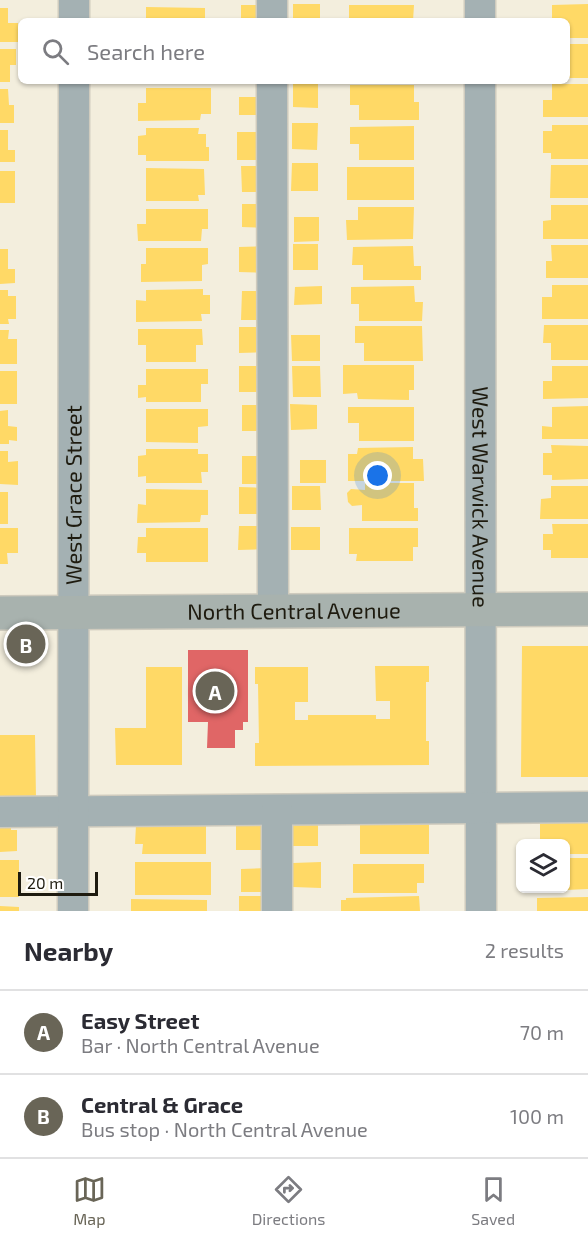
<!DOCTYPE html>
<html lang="en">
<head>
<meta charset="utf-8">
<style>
  body { margin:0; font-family:"Exo 2",sans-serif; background:#f2f2f3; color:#2b2b33 }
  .controls { position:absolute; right:18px; bottom:18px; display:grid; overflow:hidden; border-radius:9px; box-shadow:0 2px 4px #0004 }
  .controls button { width:54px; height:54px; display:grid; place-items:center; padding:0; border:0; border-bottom:2px solid #e1e1e2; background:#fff; color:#2b2b33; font:30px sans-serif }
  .scale { position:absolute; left:18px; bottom:15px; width:80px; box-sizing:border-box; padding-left:6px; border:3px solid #1e1b0f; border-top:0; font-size:16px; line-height:21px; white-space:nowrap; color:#1e1b0f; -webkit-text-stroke:4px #fff; paint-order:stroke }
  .you { position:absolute; left:378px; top:476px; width:21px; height:21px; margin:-15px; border:4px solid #fff; border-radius:50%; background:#1a73e8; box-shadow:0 0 0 9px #1a73e833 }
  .badge { display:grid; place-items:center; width:39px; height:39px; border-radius:50%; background:#696557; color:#fff; font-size:20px; font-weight:700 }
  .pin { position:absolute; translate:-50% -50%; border:3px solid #fff; box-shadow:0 2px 6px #0006 }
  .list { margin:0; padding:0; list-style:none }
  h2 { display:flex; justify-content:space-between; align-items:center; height:78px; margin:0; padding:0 24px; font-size:26px }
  h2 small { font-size:20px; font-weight:400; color:#7c7c81 }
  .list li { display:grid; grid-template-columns:39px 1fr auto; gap:18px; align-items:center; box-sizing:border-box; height:84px; padding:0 24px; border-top:2px solid #e1e1e2 }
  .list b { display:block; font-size:22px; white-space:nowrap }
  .list p { margin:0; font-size:20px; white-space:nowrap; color:#7c7c81 }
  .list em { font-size:20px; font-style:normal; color:#7c7c81 }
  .icon { flex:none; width:33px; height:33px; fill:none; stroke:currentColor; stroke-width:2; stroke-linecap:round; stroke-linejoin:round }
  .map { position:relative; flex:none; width:588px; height:911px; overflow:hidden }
  .search { position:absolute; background:#fff; box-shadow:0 2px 4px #0004; left:18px; right:18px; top:18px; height:66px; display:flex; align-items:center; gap:15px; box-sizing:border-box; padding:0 21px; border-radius:9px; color:#7c7c81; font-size:22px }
  .sheet { height:246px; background:#fff }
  nav { display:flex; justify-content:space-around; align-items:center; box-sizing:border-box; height:84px; border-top:2px solid #e1e1e2; background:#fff; font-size:16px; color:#7c7c81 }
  nav a { display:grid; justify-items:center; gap:3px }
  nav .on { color:#696557 }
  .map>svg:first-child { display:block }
  .homes { fill:#ffd966 }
  .shops { fill:#e06666 }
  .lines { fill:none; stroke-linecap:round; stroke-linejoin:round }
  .minor-casing { stroke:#cfcbbe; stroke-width:33 }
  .major-casing { stroke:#cfcbbe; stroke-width:36 }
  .minor { stroke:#a4b1b3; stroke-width:30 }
  .major { stroke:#a8b2ae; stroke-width:33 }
  .labels { text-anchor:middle; stroke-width:6; stroke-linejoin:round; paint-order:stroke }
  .street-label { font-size:22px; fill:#1e1b0f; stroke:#fff }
</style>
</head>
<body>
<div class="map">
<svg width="588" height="911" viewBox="0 0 588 911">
  <rect width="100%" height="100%" fill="#f3eedd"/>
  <path class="homes" d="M 293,4 L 320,4 L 320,21 L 293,21 Z
    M 588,4 L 588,38 L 567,38 L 567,21 L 552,21 L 552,5 Z
    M 241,5 L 266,5 L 266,21 L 241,21 Z
    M 349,5 L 414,5 L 413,21 L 349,21 Z
    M 146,7 L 205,8 L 205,21 L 146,21 Z
    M 0,8 L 8,8 L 8,23 L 18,23 L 18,42 L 0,42 Z
    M 567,44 L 588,44 L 588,78 L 567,78 Z
    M 0,49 L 16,49 L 16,65 L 10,65 L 10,82 L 0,82 Z
    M 293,84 L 318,84 L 318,108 L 293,107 Z
    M 552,84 L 588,84 L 588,117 L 543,117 L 543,100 L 552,100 Z
    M 350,85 L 414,85 L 414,102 L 419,102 L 419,120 L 359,120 L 359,105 L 350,105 Z
    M 146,88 L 211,88 L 211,114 L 201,114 L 200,120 L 138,121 L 138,103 L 146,103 Z
    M 0,89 L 8,89 L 9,105 L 14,105 L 14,123 L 0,123 Z
    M 239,97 L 267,97 L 267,115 L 239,115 Z
    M 292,123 L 318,123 L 317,150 L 292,149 Z
    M 552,125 L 588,125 L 588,159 L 551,159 L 551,153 L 543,153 L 543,131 L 552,131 Z
    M 414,126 L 414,160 L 359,160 L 359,144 L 350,144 L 350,127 Z
    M 146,128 L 199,128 L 198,134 L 206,134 L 206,147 L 209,147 L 209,161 L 146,161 L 146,155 L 138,155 L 138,136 L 146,135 Z
    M 0,130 L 8,130 L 8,150 L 15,150 L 15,162 L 0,162 Z
    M 237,132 L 267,132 L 267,160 L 237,160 Z
    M 292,163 L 318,163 L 318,191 L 291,191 Z
    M 551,165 L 588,165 L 588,198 L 550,198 Z
    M 241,166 L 268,166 L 267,192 L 242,192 Z
    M 347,167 L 414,167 L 414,200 L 347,200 Z
    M 146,168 L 204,169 L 205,195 L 198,195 L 199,201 L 146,201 Z
    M 0,171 L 15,171 L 15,203 L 0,203 Z
    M 242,204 L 267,204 L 267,228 L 242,227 Z
    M 551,205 L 588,205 L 588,239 L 543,239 L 543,221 L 551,220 Z
    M 358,207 L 414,207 L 413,239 L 347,240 L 346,220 L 358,220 Z
    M 146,209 L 208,209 L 208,229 L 202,229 L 201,241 L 138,241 L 137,224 L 146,224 Z
    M 294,217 L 319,217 L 319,241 L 294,242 Z
    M 293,244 L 318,244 L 318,270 L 293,270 Z
    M 551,245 L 588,245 L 588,278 L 546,278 L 546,261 L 552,261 Z
    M 267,246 L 267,273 L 239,272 L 239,247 Z
    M 413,246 L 414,266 L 421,266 L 421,280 L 363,280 L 363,265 L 352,265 L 353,247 Z
    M 146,248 L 208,248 L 208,264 L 202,265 L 202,281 L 141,282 L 141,264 L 146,264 Z
    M 0,249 L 8,249 L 8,269 L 15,269 L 15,283 L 0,284 Z
    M 552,285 L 588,285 L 588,319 L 542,319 L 542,297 L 552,297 Z
    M 322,286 L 322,304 L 294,305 L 295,287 Z
    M 414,286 L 415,302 L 423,302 L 422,321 L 359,321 L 359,304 L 351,304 L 351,287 Z
    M 203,289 L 203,295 L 210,295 L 210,314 L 201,314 L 202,321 L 136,322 L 136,300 L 146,301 L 146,290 Z
    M 0,290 L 8,290 L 8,296 L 16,296 L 16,319 L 8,319 L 9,324 L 0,324 Z
    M 242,291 L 268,291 L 268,320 L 241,320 Z
    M 544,325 L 588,325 L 588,360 L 551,360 L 551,343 L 543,343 Z
    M 355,326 L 422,326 L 423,361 L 364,361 L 364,343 L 355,343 Z
    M 239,327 L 267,327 L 267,352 L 239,353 Z
    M 138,329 L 202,329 L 203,345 L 196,345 L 196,362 L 146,362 L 146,345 L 138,345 Z
    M 0,330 L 9,330 L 8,339 L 17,339 L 17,364 L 0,364 Z
    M 291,335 L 320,335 L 320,361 L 292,361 Z
    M 343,365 L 414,365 L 414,390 L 409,390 L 409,400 L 358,399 L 357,393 L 343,394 Z
    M 239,366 L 267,366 L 267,392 L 239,392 Z
    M 292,366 L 320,366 L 321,397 L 293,397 Z
    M 552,366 L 588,366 L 588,398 L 543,399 L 543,381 L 552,381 Z
    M 146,369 L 208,369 L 208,384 L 201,384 L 201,402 L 146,402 L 146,397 L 138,398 L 138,385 L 146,385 Z
    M 0,371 L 17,371 L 17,404 L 0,404 Z
    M 290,404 L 317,405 L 317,429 L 291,430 Z
    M 242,405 L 267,405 L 267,431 L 242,431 Z
    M 588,406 L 588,439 L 542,439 L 542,426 L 552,427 L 552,407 Z
    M 348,407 L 414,407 L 414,441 L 359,441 L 359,423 L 348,423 Z
    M 146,409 L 208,409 L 208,426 L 198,427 L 198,443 L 146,442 Z
    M 8,410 L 8,426 L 17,427 L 17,441 L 9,440 L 9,444 L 0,444 L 0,411 Z
    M 551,445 L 588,446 L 588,479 L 552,480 L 552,475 L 543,475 L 543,453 L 552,453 Z
    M 413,447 L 413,459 L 423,459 L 424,481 L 348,481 L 348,454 L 357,454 L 358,448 Z
    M 146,449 L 198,449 L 198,454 L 208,454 L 208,472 L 201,472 L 202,483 L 146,483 L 146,476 L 138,477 L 138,456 L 146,455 Z
    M 0,451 L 8,451 L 8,462 L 18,461 L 18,485 L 0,484 Z
    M 242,456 L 269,456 L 269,484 L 242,484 Z
    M 300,460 L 326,460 L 326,483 L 300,483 Z
    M 365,483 L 414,483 L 414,508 L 418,508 L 418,521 L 362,521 L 362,505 L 352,506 L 348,502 L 347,493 L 351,489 L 365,490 Z
    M 292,486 L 320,486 L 321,510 L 292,510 Z
    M 551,486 L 588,486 L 588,519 L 540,519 L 541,499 L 551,498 Z
    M 239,487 L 268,488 L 268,514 L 239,514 Z
    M 146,489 L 208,490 L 208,515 L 201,515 L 200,522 L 137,523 L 138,504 L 146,505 Z
    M 0,492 L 8,492 L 8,524 L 0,524 Z
    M 552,524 L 588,524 L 588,558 L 551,558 L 551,550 L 543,550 L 543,534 L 553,534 Z
    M 239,526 L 267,526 L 267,549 L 238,550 Z
    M 291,527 L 320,527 L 320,550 L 291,550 Z
    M 0,528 L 18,528 L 18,553 L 7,553 L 8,564 L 0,564 Z
    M 146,528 L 208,528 L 208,562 L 146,562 L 146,553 L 137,553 L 138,537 L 146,537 Z
    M 349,528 L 418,528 L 418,547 L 413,547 L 413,561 L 356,561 L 357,554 L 349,554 Z
    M 522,646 L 588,646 L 588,777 L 521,777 Z
    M 375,666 L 429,666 L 429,682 L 426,682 L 426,741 L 429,741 L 429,765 L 255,766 L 255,743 L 259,743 L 258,684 L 255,684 L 255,667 L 308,667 L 308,702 L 295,702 L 295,720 L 308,720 L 308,715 L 376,715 L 376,719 L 390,719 L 390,701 L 376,701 Z
    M 146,667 L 182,667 L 182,765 L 116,765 L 115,728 L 146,728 Z
    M 0,735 L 35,735 L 36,798 L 0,798 Z
    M 360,821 L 429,821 L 429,854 L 360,854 Z
    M 293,822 L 318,822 L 318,846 L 293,846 Z
    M 0,823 L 11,824 L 11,830 L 17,830 L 17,851 L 0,852 Z
    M 540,823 L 588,823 L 588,854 L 566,854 L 566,844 L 540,844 Z
    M 136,825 L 206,825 L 206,854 L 142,854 L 143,844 L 135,844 Z
    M 236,825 L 267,825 L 267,850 L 236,850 Z
    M 566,858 L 588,858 L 588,889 L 566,890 Z
    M 0,860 L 19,860 L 19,897 L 0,897 Z
    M 135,862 L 211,862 L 211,895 L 135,895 Z
    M 321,862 L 321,888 L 293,887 L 293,863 Z
    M 353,864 L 424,864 L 424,883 L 417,883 L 417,893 L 353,893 Z
    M 267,868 L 267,892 L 241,892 L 241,869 Z
    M 239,896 L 267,896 L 267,911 L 239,911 Z
    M 419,896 L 420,911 L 341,911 L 341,900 L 346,900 L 346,898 Z
    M 588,897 L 588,911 L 537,911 L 537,898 Z
    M 131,899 L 207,900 L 207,911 L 131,911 Z
    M 0,906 L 19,907 L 19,911 L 0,911 Z"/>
  <path class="shops" d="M 188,650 L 248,650 L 248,722 L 243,722 L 243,730 L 235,730 L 235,748 L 207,748 L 208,722 L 188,722 Z"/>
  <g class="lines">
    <defs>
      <g id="minor">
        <path d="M 272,0 L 272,21"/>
        <path d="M 74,21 L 74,0"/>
        <path d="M 480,21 L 480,0"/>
        <path d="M 272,81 L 273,611"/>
        <path id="s1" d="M 480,81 L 481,911"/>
        <path d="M 0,812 L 588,807"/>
        <path id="s2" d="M 73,911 L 74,81"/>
        <path d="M 277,911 L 277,810"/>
      </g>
      <g id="major">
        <path id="s3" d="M 0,613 L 588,609"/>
      </g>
    </defs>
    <use href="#minor" class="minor-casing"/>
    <use href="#major" class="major-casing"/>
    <use href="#minor" class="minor"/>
    <use href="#major" class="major"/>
  </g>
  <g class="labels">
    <g class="street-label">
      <text dy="8" stroke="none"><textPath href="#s2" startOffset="416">West Grace Street</textPath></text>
      <text dy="8" stroke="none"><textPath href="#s1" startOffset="416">West Warwick Avenue</textPath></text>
      <text dy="8" stroke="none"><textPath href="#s3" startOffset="294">North Central Avenue</textPath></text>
    </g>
  </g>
</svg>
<div class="controls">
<button><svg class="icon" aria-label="layers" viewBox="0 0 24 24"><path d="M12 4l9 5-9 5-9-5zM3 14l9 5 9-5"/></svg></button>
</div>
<div class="scale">20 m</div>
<div class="you"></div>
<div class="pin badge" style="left:215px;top:691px">A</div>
<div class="pin badge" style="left:26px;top:644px">B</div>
<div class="search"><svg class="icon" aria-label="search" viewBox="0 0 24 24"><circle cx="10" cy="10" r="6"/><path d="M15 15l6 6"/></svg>Search here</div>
</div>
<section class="sheet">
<h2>Nearby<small>2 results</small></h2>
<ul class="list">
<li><span class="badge">A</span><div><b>Easy Street</b><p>Bar · North Central Avenue</p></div><em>70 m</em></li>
<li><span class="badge">B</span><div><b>Central &amp; Grace</b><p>Bus stop · North Central Avenue</p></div><em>100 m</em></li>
</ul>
</section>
<nav>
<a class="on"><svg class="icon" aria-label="map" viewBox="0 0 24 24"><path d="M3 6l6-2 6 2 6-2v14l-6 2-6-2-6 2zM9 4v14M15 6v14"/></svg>Map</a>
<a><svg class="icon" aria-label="directions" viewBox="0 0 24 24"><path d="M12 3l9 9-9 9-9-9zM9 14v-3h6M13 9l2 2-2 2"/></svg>Directions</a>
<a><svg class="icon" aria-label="saved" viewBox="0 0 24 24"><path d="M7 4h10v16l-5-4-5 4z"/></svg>Saved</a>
</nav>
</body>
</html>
